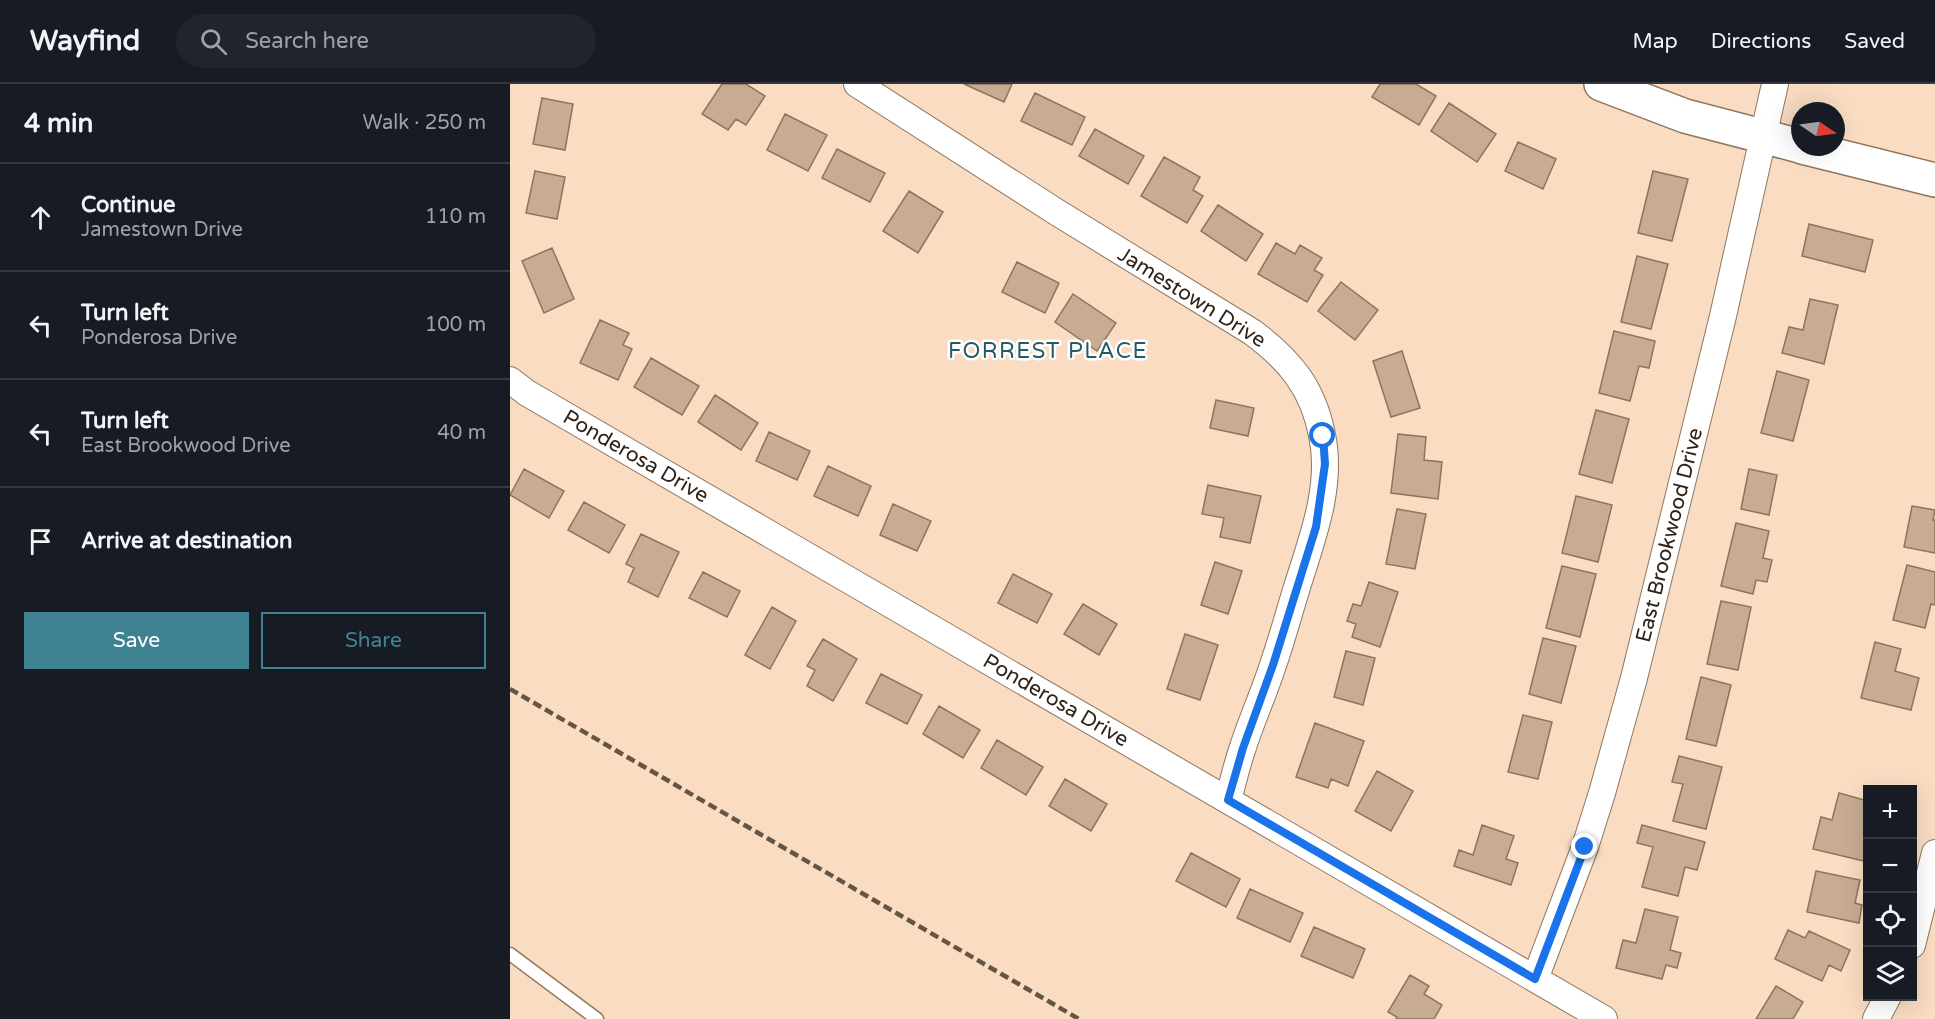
<!DOCTYPE html>
<html lang="en">
<head>
<meta charset="utf-8">
<style>
  body { margin:0; font-family:"Varela Round",sans-serif; background:#20242c; color:#f1f3f6 }
  .controls { position:absolute; right:18px; bottom:18px; display:grid; overflow:hidden; border-radius:0px; box-shadow:0 6px 24px #0002 }
  .controls button { width:54px; height:54px; display:grid; place-items:center; padding:0; border:0; border-bottom:2px solid #363941; background:#171b24; color:#f1f3f6; font:30px sans-serif }
  .compass { position:absolute; left:1281px; top:18px; width:54px; height:54px; border-radius:50%; background:#171b24; box-shadow:0 6px 24px #0002; rotate:103deg }
  .stop { position:absolute; width:18px; height:18px; margin:-14px; border:4px solid #1a73e8; border-radius:50%; background:#fff }
  .stop.end { background:#1a73e8; border-color:#fff; box-shadow:0 2px 6px #0008 }
  .list { margin:0; padding:0; list-style:none }
  h2 { display:flex; justify-content:space-between; align-items:center; height:78px; margin:0; padding:0 24px; font-size:26px }
  h2 small { font-size:20px; font-weight:400; color:#9ea1a6 }
  .list li { display:grid; grid-template-columns:39px 1fr auto; gap:18px; align-items:center; box-sizing:border-box; height:108px; padding:0 24px; border-top:2px solid #363941 }
  .list b { display:block; font-size:22px; white-space:nowrap }
  .list p { margin:0; font-size:20px; white-space:nowrap; color:#9ea1a6 }
  .list em { font-size:20px; font-style:normal; color:#9ea1a6 }
  .actions { display:flex; gap:12px; padding:18px 24px }
  .actions a { flex:1; padding:14px 0; border:2px solid #3f8392; border-radius:0px; text-align:center; font-size:21px; color:#3f8392 }
  .actions .main { background:#3f8392; color:#fff }
  .icon { flex:none; width:33px; height:33px; fill:none; stroke:currentColor; stroke-width:2; stroke-linecap:round; stroke-linejoin:round }
  .map { position:relative; flex:none; width:1425px; height:935px; overflow:hidden }
  header { display:flex; align-items:center; gap:36px; box-sizing:border-box; height:84px; padding:0 30px; background:#171b24; border-bottom:2px solid #363941 }
  header strong { font-size:28px }
  nav { display:flex; gap:33px; margin-inline-start:auto; font-size:21px }
  .search { width:420px; height:54px; background:#20242c; display:flex; align-items:center; gap:15px; box-sizing:border-box; padding:0 21px; border-radius:33px; color:#9ea1a6; font-size:22px }
  main { display:flex }
  aside { flex:1; background:#171b24 }
  .map>svg:first-child { display:block }
  .building { fill:#c7ac93; stroke:#8d745c; stroke-width:1.5 }
  .lines { fill:none; stroke-linecap:round; stroke-linejoin:round }
  .service-casing { stroke:#8f765e; stroke-width:15 }
  .minor-casing { stroke:#8f765e; stroke-width:28 }
  .secondary-casing { stroke:#8f765e; stroke-width:36 }
  .service { stroke:#fff; stroke-width:12 }
  .minor { stroke:#fff; stroke-width:26 }
  .secondary { stroke:#fff; stroke-width:33 }
  .rail { stroke:#645546; stroke-width:4.5; stroke-dasharray:9 4.5; stroke-linecap:butt }
  .route { stroke:#1a73e8; stroke-width:8 }
  .labels { text-anchor:middle; stroke-width:5; stroke-linejoin:round; paint-order:stroke }
  .street-label { font-size:21px; fill:#2e241a; stroke:#fff }
  .neighbourhood-label { font-size:22px; letter-spacing:1.5px; fill:#255b67; stroke:#fff }
</style>
</head>
<body>
<header>
<strong>Wayfind</strong>
<div class="search"><svg class="icon" aria-label="search" viewBox="0 0 24 24"><circle cx="10" cy="10" r="6"/><path d="M15 15l6 6"/></svg>Search here</div>
<nav><a>Map</a><a>Directions</a><a>Saved</a></nav>
</header>
<main>
<aside>
<h2>4 min<small>Walk · 250 m</small></h2>
<ul class="list">
<li><svg class="icon" aria-label="ahead" viewBox="0 0 24 24"><path d="M12 20V5M6 11l6-6 6 6"/></svg><div><b>Continue</b><p>Jamestown Drive</p></div><em>110 m</em></li>
<li><svg class="icon" aria-label="left" viewBox="0 0 24 24"><path d="M17 20v-9H6M10 6l-5 5 5 5"/></svg><div><b>Turn left</b><p>Ponderosa Drive</p></div><em>100 m</em></li>
<li><svg class="icon" aria-label="left" viewBox="0 0 24 24"><path d="M17 20v-9H6M10 6l-5 5 5 5"/></svg><div><b>Turn left</b><p>East Brookwood Drive</p></div><em>40 m</em></li>
<li><svg class="icon" aria-label="arrive" viewBox="0 0 24 24"><path d="M6 21V4h12l-3 4 3 4H6"/></svg><div><b>Arrive at destination</b></div></li>
</ul>
<div class="actions"><a class="main">Save</a><a>Share</a></div>
</aside>
<div class="map">
<svg width="1425" height="935" viewBox="0 0 1425 935">
  <rect width="100%" height="100%" fill="#f9dcc2"/>
  <path class="building" d="M 212,0 L 236,0 L 255,12 L 236,41 L 226,35 L 218,46 L 192,30 Z
    M 454,0 L 502,0 L 494,18 Z
    M 870,0 L 906,0 L 926,12 L 909,41 L 862,13 Z
    M 525,9 L 575,33 L 562,61 L 511,37 Z
    M 32,14 L 63,20 L 55,66 L 23,60 Z
    M 939,19 L 986,50 L 967,78 L 921,47 Z
    M 275,30 L 317,51 L 298,87 L 257,66 Z
    M 585,45 L 634,72 L 618,100 L 569,72 Z
    M 1008,58 L 1046,75 L 1033,105 L 995,87 Z
    M 327,65 L 375,89 L 360,118 L 312,94 Z
    M 654,73 L 690,93 L 683,106 L 693,112 L 677,139 L 631,112 Z
    M 25,87 L 55,93 L 47,135 L 16,129 Z
    M 1143,87 L 1178,95 L 1162,157 L 1128,149 Z
    M 399,107 L 433,128 L 408,169 L 373,147 Z
    M 708,121 L 753,150 L 736,177 L 691,147 Z
    M 1299,140 L 1363,156 L 1355,188 L 1292,172 Z
    M 766,159 L 785,170 L 790,161 L 812,174 L 804,186 L 813,191 L 797,218 L 748,190 Z
    M 42,164 L 64,215 L 34,229 L 12,177 Z
    M 1127,172 L 1158,180 L 1141,245 L 1111,238 Z
    M 507,178 L 549,199 L 535,229 L 492,208 Z
    M 831,198 L 868,226 L 845,256 L 808,227 Z
    M 563,210 L 606,239 L 587,267 L 545,238 Z
    M 1300,215 L 1328,221 L 1314,280 L 1272,269 L 1279,243 L 1293,246 Z
    M 90,236 L 119,249 L 113,261 L 122,265 L 108,296 L 70,279 Z
    M 1104,247 L 1145,257 L 1139,284 L 1129,282 L 1120,317 L 1089,309 Z
    M 892,267 L 910,324 L 881,333 L 863,277 Z
    M 141,274 L 189,302 L 172,331 L 124,303 Z
    M 1267,287 L 1299,296 L 1283,357 L 1251,349 Z
    M 205,311 L 248,339 L 231,366 L 188,338 Z
    M 706,316 L 744,324 L 738,352 L 700,344 Z
    M 1086,326 L 1119,335 L 1102,399 L 1069,390 Z
    M 259,348 L 300,367 L 287,396 L 246,377 Z
    M 888,350 L 916,353 L 914,376 L 932,378 L 928,415 L 881,409 Z
    M 318,382 L 361,402 L 348,432 L 304,412 Z
    M 14,385 L 54,407 L 39,434 L 0,411 Z
    M 1239,385 L 1267,391 L 1259,431 L 1231,425 Z
    M 698,401 L 751,412 L 740,459 L 710,453 L 714,434 L 692,430 Z
    M 1066,412 L 1102,421 L 1088,478 L 1052,469 Z
    M 74,418 L 115,441 L 99,469 L 58,446 Z
    M 383,420 L 421,437 L 407,467 L 370,451 Z
    M 1402,422 L 1425,426 L 1423,436 L 1425,436 L 1425,469 L 1394,463 Z
    M 887,425 L 916,430 L 905,485 L 876,480 Z
    M 1226,439 L 1259,447 L 1253,474 L 1262,476 L 1257,498 L 1246,496 L 1243,510 L 1211,502 Z
    M 131,450 L 169,468 L 148,513 L 118,498 L 124,484 L 116,480 Z
    M 705,478 L 732,487 L 718,530 L 691,521 Z
    M 1397,481 L 1425,488 L 1425,521 L 1421,520 L 1415,544 L 1383,536 Z
    M 1052,482 L 1086,490 L 1070,553 L 1036,544 Z
    M 193,488 L 230,507 L 217,533 L 179,514 Z
    M 503,490 L 542,510 L 527,539 L 488,519 Z
    M 859,498 L 888,508 L 870,563 L 842,553 L 846,540 L 837,537 L 843,520 L 851,522 Z
    M 1211,517 L 1241,523 L 1228,586 L 1197,580 Z
    M 573,520 L 607,540 L 589,571 L 554,550 Z
    M 262,523 L 286,537 L 260,585 L 235,571 Z
    M 675,550 L 708,561 L 690,616 L 657,605 Z
    M 1033,554 L 1066,562 L 1051,619 L 1019,610 Z
    M 313,555 L 347,575 L 323,617 L 297,602 L 305,586 L 297,582 Z
    M 1365,558 L 1391,565 L 1385,587 L 1409,594 L 1401,626 L 1351,614 Z
    M 836,567 L 865,574 L 853,621 L 824,613 Z
    M 371,590 L 412,611 L 397,640 L 356,619 Z
    M 1191,593 L 1221,601 L 1206,662 L 1176,655 Z
    M 429,622 L 470,646 L 453,674 L 413,650 Z
    M 1013,631 L 1042,638 L 1028,695 L 998,688 Z
    M 805,639 L 854,657 L 838,702 L 821,695 L 818,704 L 786,693 Z
    M 487,656 L 533,683 L 516,711 L 471,684 Z
    M 1169,672 L 1212,683 L 1196,745 L 1163,737 L 1173,700 L 1162,698 Z
    M 867,687 L 903,707 L 881,747 L 845,727 Z
    M 555,695 L 597,720 L 581,747 L 539,722 Z
    M 1329,709 L 1358,717 L 1358,731 L 1354,745 L 1358,746 L 1358,778 L 1303,765 L 1311,733 L 1322,736 Z
    M 972,741 L 1004,752 L 996,775 L 1008,779 L 1001,801 L 944,782 L 949,766 L 963,771 Z
    M 1132,741 L 1195,758 L 1187,786 L 1175,783 L 1168,812 L 1132,803 L 1143,763 L 1127,759 Z
    M 681,769 L 730,795 L 716,823 L 666,797 Z
    M 1306,787 L 1350,796 L 1345,819 L 1352,821 L 1349,839 L 1297,828 Z
    M 740,805 L 793,829 L 780,858 L 727,834 Z
    M 1135,825 L 1168,833 L 1160,866 L 1171,869 L 1167,884 L 1156,881 L 1152,895 L 1106,884 L 1113,856 L 1126,859 Z
    M 804,843 L 855,865 L 843,894 L 791,872 Z
    M 1278,846 L 1295,854 L 1299,847 L 1340,866 L 1331,887 L 1319,881 L 1312,897 L 1265,875 Z
    M 900,891 L 919,902 L 914,910 L 932,921 L 924,935 L 886,935 L 887,933 L 878,928 Z
    M 1266,902 L 1293,918 L 1283,935 L 1246,935 Z"/>
  <g class="lines">
    <defs>
      <path id="service" d="M 0,870 L 87,935"/>
      <path id="minor" d="M 347,0 L 548,129 L 742,248 C 780,276 803,304 812,351 C 823,402 802,455 787,503 C 779,529 772,555 763,581 C 754,609 742,635 733,663 C 727,680 723,698 718,716
        M 0,296 L 17,309 L 1094,935
        M 1402,861 L 1425,769
        M 1025,895 L 1075,763 L 1092,709 L 1124,594 L 1213,232 L 1265,0
        M 1366,935 L 1378,912"/>
      <path id="secondary" d="M 1091,0 L 1175,32 L 1290,62
        M 1292,63 L 1425,96"/>
    </defs>
    <use href="#service" class="service-casing"/>
    <use href="#minor" class="minor-casing"/>
    <use href="#secondary" class="secondary-casing"/>
    <use href="#service" class="service"/>
    <use href="#minor" class="minor"/>
    <use href="#secondary" class="secondary"/>
    <path class="rail" d="M 0,605 L 569,935"/>
  </g>
  <g class="lines">
    <path class="route" d="M 813,352 L 815,380 L 806,443 L 763,581 L 733,664 L 718,716 L 1025,895 L 1075,763"/>
  </g>
  <g class="labels">
    <g class="street-label">
      <text transform="translate(682 213) rotate(32)" y="7">Jamestown Drive</text>
      <text transform="translate(126 372) rotate(30)" y="7">Ponderosa Drive</text>
      <text transform="translate(1159 451) rotate(-76)" y="7">East Brookwood Drive</text>
      <text transform="translate(546 616) rotate(30)" y="7">Ponderosa Drive</text>
    </g>
    <g class="neighbourhood-label">
      <text x="538" y="274">FORREST PLACE</text>
    </g>
  </g>
</svg>
<div class="controls">
<button>+</button>
<button>−</button>
<button><svg class="icon" aria-label="locate" viewBox="0 0 24 24"><circle cx="12" cy="12" r="6"/><path d="M12 2v4M12 18v4M2 12h4M18 12h4"/></svg></button>
<button><svg class="icon" aria-label="layers" viewBox="0 0 24 24"><path d="M12 4l9 5-9 5-9-5zM3 14l9 5 9-5"/></svg></button>
</div>
<svg class="compass" viewBox="-18 -18 36 36"><path d="M0-13l5 13h-10z" fill="#e53935"/><path d="M0 13l5-13h-10z" fill="#9ea1a6"/></svg>
<div class="stop" style="left:813px;top:352px"></div>
<div class="stop end" style="left:1075px;top:763px"></div>
</div>
</main>
</body>
</html>
